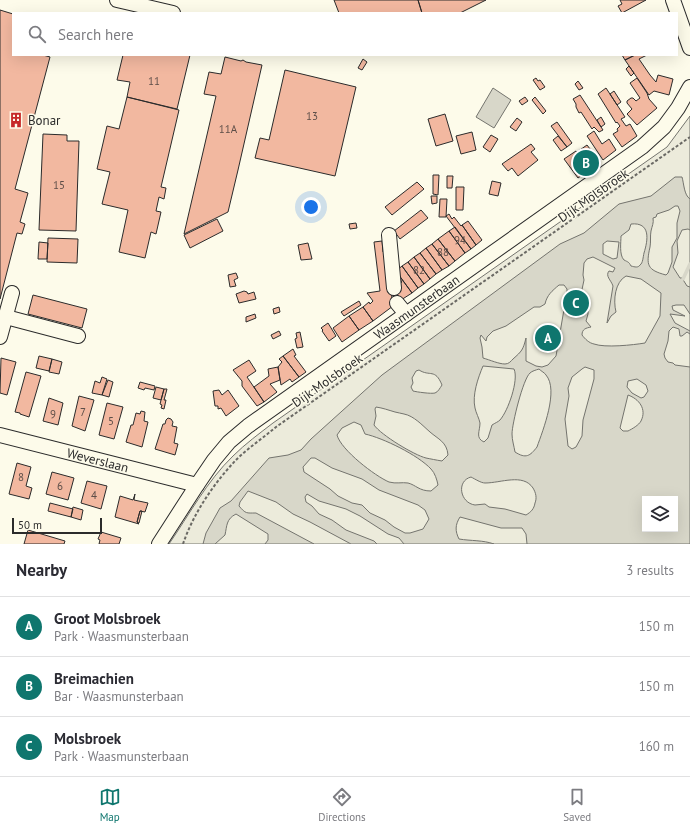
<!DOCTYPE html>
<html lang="en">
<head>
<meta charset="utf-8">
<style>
  body { margin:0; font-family:"PT Sans",sans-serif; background:#f2f2f3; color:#2b2b33 }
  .controls { position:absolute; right:12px; bottom:12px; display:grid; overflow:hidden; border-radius:0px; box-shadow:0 4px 16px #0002 }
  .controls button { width:36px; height:36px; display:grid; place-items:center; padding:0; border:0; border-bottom:1px solid #e1e1e2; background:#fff; color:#2b2b33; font:20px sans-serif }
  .scale { position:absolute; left:12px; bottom:10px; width:90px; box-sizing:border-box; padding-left:4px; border:2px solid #2b2b2b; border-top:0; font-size:11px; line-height:14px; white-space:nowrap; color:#2b2b2b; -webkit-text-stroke:3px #fdfbea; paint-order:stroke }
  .you { position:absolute; left:311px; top:207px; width:14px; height:14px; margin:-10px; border:3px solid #fff; border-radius:50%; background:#1a73e8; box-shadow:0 0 0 6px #1a73e833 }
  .badge { display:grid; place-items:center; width:26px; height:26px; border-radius:50%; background:#0f766e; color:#fff; font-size:13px; font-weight:700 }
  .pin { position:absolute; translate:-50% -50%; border:2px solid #fff; box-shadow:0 1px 4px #0006 }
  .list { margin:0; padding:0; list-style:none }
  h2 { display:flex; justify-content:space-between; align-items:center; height:52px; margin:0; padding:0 16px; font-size:17px }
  h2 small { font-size:13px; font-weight:400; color:#7c7c81 }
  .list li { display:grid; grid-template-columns:26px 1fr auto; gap:12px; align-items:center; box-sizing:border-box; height:60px; padding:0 16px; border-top:1px solid #e1e1e2 }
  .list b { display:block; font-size:15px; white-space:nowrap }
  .list p { margin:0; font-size:13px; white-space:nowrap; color:#7c7c81 }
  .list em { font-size:13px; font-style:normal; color:#7c7c81 }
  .icon { flex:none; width:22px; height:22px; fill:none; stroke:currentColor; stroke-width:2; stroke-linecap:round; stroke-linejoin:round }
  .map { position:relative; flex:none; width:690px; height:544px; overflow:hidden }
  .search { position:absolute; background:#fff; box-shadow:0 4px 16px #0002; left:12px; right:12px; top:12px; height:44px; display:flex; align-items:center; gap:10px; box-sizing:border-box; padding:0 14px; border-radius:0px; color:#7c7c81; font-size:15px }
  .sheet { height:232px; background:#fff }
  nav { display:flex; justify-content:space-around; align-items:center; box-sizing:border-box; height:56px; border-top:1px solid #e1e1e2; background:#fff; font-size:11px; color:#7c7c81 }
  nav a { display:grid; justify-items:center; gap:2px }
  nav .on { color:#0f766e }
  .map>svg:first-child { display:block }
  .green { fill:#ecebdb; stroke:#74746e; fill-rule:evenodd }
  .water { fill:#d8d7c9; stroke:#74746e; fill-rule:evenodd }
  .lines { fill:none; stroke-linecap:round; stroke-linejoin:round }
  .stream { stroke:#d8d7c9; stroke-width:3.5 }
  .building { fill:#f2b8a0; stroke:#2b2b2b }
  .minor-casing { stroke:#2b2b2b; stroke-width:16 }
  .path { stroke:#6a6964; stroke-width:2; stroke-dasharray:3 2; stroke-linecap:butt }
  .minor { stroke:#fdfbea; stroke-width:14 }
  .labels { text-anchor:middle; stroke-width:3; stroke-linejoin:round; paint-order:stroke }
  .number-label { font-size:11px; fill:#5d4e48 }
  .poi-label { font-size:13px; fill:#2b2b2b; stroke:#fdfbea; text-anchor:start }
  .street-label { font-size:13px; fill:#2b2b2b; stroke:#fdfbea }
</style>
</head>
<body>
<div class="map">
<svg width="690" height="544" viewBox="0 0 690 544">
  <rect width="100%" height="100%" fill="#fdfbea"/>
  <path class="green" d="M 690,116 L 690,544 L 169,544 C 189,515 207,481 233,456 C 245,444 260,433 273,423 L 667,147 ZM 645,499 L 675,499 L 675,529 L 645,529 Z"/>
  <path class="water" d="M 493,88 L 511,100 L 494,128 L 476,117 Z
    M 675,177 L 682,177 C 684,184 684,195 690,199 L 690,230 L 688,229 L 682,230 L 677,241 L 678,253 L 673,267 L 680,278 L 682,278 L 687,286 L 690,287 L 690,314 L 684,305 L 676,305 L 672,306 L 673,310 L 685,316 L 670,314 L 675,323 L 690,331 L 690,334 L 687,332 L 682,336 L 680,336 L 679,329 L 673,327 L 669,331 L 668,341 L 664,354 L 665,358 L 668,362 L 673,363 L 675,365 L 690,367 L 690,544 L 527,544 L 526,534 L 522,528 L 501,528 L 460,517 C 455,525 455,531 459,539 C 471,541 483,540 494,544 L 404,544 L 399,538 L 388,534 L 360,516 L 346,509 L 319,501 L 307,494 L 305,497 L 306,502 L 312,506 L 319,514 L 332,520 L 346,530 L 374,541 L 377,544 L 351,544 L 310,522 L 293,514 L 276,502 L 248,491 L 240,502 L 239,506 C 246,514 246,513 256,513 L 314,544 L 265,544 L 268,540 L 268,534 L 236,514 C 226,519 227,526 225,535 L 215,544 L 203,544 L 206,533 L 220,508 L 231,501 L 269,458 L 288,455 L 301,450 L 311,439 L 382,375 L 560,244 L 584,233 L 619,204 L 651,196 ZM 675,206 L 678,206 L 680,211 L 677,223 L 677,238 L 672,247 L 672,262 L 668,273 L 666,275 C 647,270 646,265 650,247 C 651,242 650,236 651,231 C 652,226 654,223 653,218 L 656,217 L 657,214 L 669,210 ZM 631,224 C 651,222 648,240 644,253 C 643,257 643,263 640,265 C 638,268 635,267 631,266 C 629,262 628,262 624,260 C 619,255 621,242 621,236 L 629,230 ZM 607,241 L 619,242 L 617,258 L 613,259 L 603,254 L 603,244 ZM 593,257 L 615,268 L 613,272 L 609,271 C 605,276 611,280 613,286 L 607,323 L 611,316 L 616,312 C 613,300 615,282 626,276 L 641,279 L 661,293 L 660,316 L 645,343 C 633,345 605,348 594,344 C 589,343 585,339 582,335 C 582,329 586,328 591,327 L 586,321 L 588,314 L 588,311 L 582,306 L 580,299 L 584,280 L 583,275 L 584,263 L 587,259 ZM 559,285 L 564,285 L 567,289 L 567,292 L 556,356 L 548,365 L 542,367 L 536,366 L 526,361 L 526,338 C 523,350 522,351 513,359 C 511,361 509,364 505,364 C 499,364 490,360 483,358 L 482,347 L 480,338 L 481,335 L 486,341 L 487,337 L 493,331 L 506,326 L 534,307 L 540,307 L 545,304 C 547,295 552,291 559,285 ZM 483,366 L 514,369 C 519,380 508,411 500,420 C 498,422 495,423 492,425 L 488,438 L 484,442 C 475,438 480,431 480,423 C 479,418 476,413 475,408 C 472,395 478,378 483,366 ZM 585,367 L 594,370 L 594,379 L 583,420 L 582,436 L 576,447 L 572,449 L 568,446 L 565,419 L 569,396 L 568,388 L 572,377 L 582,369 ZM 539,369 C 541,371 545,373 546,375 C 559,390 543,430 537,447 C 530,456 526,459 515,452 C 514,446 512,440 512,434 C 512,424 523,379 530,373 C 532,371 536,370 539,369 ZM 419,370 C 430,377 435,368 442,385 C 440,388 438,392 435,393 C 431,394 417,392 413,391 L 411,387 L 413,383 L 412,378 L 416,371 ZM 637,379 L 646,385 L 648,391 L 644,397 L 641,398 L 632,393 L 627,387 L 628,381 ZM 628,395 C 639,399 647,409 641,421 C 639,425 632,429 628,431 L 623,431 L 620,428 ZM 376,407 C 383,408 388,410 395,412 C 398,413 401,413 404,414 C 414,416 422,425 430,432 C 438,439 447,442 448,455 L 442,461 C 436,460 431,459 426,458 C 414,455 381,435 374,425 L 376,416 L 375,409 ZM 354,422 L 361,425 L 365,434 C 383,438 418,455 431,469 C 435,473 437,480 438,485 L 431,491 C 419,491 416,485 408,483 C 402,482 396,484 389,482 C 375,476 341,450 337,435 L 342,428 ZM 311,458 L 315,458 L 332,468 L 362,479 L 379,490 L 418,505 L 425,510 L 429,519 L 423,529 L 410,533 L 405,533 L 394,527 L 385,520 L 370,513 L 362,505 L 352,503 L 338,496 L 330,489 L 304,472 L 303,467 ZM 471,477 C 475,479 481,483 485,483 C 501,483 523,473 533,488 C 536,493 537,498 535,503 C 534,509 531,512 526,515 L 505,509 L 489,507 L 485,504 C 482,504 478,505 475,505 C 460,503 456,481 471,477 ZM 645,499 L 675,499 L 675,529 L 645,529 Z"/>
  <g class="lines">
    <path class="stream" d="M 683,279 L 690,264"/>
  </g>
  <path class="building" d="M 334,0 L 418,0 L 422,13 L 339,13 Z
    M 418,0 L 486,0 L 460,13 L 422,13 Z
    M 620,0 L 646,0 L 622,13 L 618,6 L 622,4 Z
    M 0,10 L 13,14 L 13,55 L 43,55 L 50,57 L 15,189 L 28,193 L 20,222 L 25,224 L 22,234 L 17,233 L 0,299 Z
    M 123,55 L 190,55 L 177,109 L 127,97 L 130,82 L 117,80 Z
    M 622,55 L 635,55 L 625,60 Z
    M 635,55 L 647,55 L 639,59 L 650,75 L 656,82 L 658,75 L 673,79 L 669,95 L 654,91 L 649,95 L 625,60 Z
    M 225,57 L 241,61 L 243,60 L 246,62 L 262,65 L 238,170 L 228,212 L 184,234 L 216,96 L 204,94 L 209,72 L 221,74 Z
    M 363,59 L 367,62 L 362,70 L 358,68 Z
    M 629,66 L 634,73 L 631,76 L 626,69 Z
    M 285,70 L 356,87 L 335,176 L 255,158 L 260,138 L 269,140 Z
    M 536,78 L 538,81 L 540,80 L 545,87 L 540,90 L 533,80 Z
    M 637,78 L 647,93 L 649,99 L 657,108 L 637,125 L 627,114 L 632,109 L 627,103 L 627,101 L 631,98 L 633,98 L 636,101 L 640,98 L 630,83 Z
    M 578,81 L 583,88 L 579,90 L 575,84 Z
    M 606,88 L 625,117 L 621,119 L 626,126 L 630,124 L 637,136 L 622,147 L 613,134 L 618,131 L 617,129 L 620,126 L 617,122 L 616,123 L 598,94 Z
    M 614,91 L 621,102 L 617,105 L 610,94 Z
    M 580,95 L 603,130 L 599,132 L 594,127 L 592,129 L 581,112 L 579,113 L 576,107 L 576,104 L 573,99 Z
    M 127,97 L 179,110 L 161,187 L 166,188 L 164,199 L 159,197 L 156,211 L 161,212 L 156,234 L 151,232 L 145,258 L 119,252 L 128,210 L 102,204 L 110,172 L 97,169 L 107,126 L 119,129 Z
    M 525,97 L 528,101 L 522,105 L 519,101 Z
    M 535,97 L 546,111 L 543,114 L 532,100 Z
    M 445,114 L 453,141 L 436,146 L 428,119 Z
    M 601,117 L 605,124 L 601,127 L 597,120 Z
    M 517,118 L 522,122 L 516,131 L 510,127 Z
    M 557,122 L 572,143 L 567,147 L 551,126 Z
    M 594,131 L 602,144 L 609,139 L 616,150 L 603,160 L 587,136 Z
    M 472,132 L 476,150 L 461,154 L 456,136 Z
    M 43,134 L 67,135 L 67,141 L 79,141 L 76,231 L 39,230 Z
    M 491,135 L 498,139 L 490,152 L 483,147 Z
    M 558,136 L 567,147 L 561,151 L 553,140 Z
    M 531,144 L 535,149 L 531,152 L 538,160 L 518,176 L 512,168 L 508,171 L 502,164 Z
    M 587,145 L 600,162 L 589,170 L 577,152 Z
    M 576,151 L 589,170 L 578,178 L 564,159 Z
    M 433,175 L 439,175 L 438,195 L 433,194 Z
    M 447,176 L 453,176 L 452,188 L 447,188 Z
    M 492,181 L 501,183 L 498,196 L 489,194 Z
    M 417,182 L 424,189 L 392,215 L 385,207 Z
    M 456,187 L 464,187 L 463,210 L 456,210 Z
    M 431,196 L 437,196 L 437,203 L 432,204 Z
    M 440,199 L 447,199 L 446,217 L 439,217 Z
    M 421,210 L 428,218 L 400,239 L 394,231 Z
    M 449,214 L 452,219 L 454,217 L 461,226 L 462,225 L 476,245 L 471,249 L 446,216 Z
    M 217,219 L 223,231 L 190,248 L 184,235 Z
    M 468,221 L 482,240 L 476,245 L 462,225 Z
    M 356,223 L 357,228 L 350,229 L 349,224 Z
    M 455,227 L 471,249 L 465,253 L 449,231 Z
    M 449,231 L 465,253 L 455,261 L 438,239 Z
    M 48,238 L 78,239 L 77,263 L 47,262 Z
    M 438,239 L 455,261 L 449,266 L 432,244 Z
    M 382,241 L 383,252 L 386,251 L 393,306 L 373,321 L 363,307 L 369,302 L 370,304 L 373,301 L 367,293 L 380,291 L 374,242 Z
    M 39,242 L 48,243 L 47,259 L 38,259 Z
    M 308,243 L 312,259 L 301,260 L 298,245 Z
    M 432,244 L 449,266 L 442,270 L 426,248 Z
    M 426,248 L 442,270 L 436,274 L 420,253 Z
    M 420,253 L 436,274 L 430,279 L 414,257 Z
    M 414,257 L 430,279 L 424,284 L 408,262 Z
    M 408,262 L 424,284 L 418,288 L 402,266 Z
    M 402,266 L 418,288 L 412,293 L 396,271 Z
    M 236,273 L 238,278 L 234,280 L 236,286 L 230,287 L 228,275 Z
    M 398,274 L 412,293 L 401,300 L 397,294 L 401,291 L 397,285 L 402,282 L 397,275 Z
    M 244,291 L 247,292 L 248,294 L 254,292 L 256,299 L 239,303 L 236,294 Z
    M 33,295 L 87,309 L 82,328 L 28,314 Z
    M 359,301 L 361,305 L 344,316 L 341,312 Z
    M 279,307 L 280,312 L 274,314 L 273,309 Z
    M 363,307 L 373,321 L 359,330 L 349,316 Z
    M 255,314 L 256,318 L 246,322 L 246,317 Z
    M 349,316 L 359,330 L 342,342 L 333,328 Z
    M 328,323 L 336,336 L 329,341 L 322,331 L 323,330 L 321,328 Z
    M 279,331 L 281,335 L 273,339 L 271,335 Z
    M 300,332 L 303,347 L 297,348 L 295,339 L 297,338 L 296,333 Z
    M 293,349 L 296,355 L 294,356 L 306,372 L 299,377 L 283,356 Z
    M 39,356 L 52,359 L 49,371 L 36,368 Z
    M 283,356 L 299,377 L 292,382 L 290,379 L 281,385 L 278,367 L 282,362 L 279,359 Z
    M 1,358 L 16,362 L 7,395 L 0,393 Z
    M 52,359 L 62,362 L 59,374 L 49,372 Z
    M 249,360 L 256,371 L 247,377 L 264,402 L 257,406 L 242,386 L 242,381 L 233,370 Z
    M 278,367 L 280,380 L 270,384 L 277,392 L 264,402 L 254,387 L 269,376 L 268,369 Z
    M 26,372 L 41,376 L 29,417 L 20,414 L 20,413 L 15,412 Z
    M 102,377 L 107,379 L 102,395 L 92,393 L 95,381 L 100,383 Z
    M 108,380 L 113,382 L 109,397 L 102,395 Z
    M 140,382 L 155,386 L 154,390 L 145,388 L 144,390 L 138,388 Z
    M 156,387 L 164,389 L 161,400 L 153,398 Z
    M 164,389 L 167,389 L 164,400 L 166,400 L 164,409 L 161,408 L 162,405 L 160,404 Z
    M 219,390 L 222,395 L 228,390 L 239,406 L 226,416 L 221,408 L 218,409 L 218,406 L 215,406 L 213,391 Z
    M 79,396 L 94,400 L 85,431 L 72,426 Z
    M 49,398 L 63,403 L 58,425 L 43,421 Z
    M 107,403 L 123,407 L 114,439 L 99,435 Z
    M 141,411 L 145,412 L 144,421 L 148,422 L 142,447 L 126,442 L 131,425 L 133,425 L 136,413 L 140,414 Z
    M 168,418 L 171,419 L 173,422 L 172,426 L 177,427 L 174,443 L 178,444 L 175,455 L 155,449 L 163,424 L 165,424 L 166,420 Z
    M 17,463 L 31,467 L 26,486 L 32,488 L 29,499 L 9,494 Z
    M 52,472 L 74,478 L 68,500 L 46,494 Z
    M 87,481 L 107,486 L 101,509 L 81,503 Z
    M 135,494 L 134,500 L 148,503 L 145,512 L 140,511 L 137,522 L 139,524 L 115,517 L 120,496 L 133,500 Z
    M 50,503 L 73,509 L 71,517 L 48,511 Z
    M 73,507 L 83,510 L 81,520 L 71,517 Z
    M 140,511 L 142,511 L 139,523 L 137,522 Z
    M 28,530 L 65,541 L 64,544 L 24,544 Z
    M 101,532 L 121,538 L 119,544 L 99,544 L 100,540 L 98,539 Z"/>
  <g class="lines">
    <defs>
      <g id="minor">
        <path d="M 117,0 L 173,13"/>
        <path d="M 673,0 L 690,48"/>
        <path d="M 389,235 L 394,288"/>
        <path d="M 397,303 L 406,314"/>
        <path d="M 6,317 L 78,336"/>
        <path d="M 0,337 L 12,293"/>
        <path id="s1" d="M 0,435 L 197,485"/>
        <path id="s2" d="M 159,544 L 197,485 L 214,460 L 229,442 L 248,426 L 642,147 L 664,127 L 678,108 L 690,87"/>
      </g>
    </defs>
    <use href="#minor" class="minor-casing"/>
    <path class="path" d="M 183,544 C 193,514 214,483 236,460 C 248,448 263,438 276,427 L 690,137"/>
    <use href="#minor" class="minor"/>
  </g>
  <defs>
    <symbol id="building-bare" viewBox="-9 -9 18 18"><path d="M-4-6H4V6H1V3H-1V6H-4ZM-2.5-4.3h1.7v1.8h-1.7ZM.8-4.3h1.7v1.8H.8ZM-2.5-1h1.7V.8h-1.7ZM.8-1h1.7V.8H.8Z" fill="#c62828" stroke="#fdfbea" stroke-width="2.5" paint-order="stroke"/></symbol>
  </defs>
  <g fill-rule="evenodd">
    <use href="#building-bare" x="5" y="109" width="22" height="22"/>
  </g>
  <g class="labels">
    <g class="number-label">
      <text x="154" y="85">11</text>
      <text x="312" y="120">13</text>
      <text x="228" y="133">11A</text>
      <text x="59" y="189">15</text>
      <text x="460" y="244">94</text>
      <text x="443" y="256">88</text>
      <text x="419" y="274">82</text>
      <text x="83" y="416">7</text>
      <text x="53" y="418">9</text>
      <text x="111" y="425">5</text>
      <text x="21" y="481">8</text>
      <text x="60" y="490">6</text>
      <text x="94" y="499">4</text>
    </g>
    <g class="poi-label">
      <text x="28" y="125">Bonar</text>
    </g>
    <g class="street-label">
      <text transform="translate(593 195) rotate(-35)" y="5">Dijk Molsbroek</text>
      <text dy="5" stroke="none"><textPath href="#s2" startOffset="355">Waasmunsterbaan</textPath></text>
      <text transform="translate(327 380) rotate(-35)" y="5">Dijk Molsbroek</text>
      <text dy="5" stroke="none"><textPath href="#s1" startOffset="101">Weverslaan</textPath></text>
    </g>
  </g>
</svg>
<div class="controls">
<button><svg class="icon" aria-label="layers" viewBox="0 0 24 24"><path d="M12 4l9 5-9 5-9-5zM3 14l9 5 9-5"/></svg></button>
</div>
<div class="scale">50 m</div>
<div class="you"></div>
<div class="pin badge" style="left:548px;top:338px">A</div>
<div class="pin badge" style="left:586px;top:163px">B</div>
<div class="pin badge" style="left:576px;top:303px">C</div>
<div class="search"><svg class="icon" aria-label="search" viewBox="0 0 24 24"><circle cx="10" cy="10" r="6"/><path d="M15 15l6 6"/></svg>Search here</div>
</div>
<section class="sheet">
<h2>Nearby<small>3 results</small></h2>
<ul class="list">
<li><span class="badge">A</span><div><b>Groot Molsbroek</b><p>Park · Waasmunsterbaan</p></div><em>150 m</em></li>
<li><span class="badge">B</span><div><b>Breimachien</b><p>Bar · Waasmunsterbaan</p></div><em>150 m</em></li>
<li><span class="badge">C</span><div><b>Molsbroek</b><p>Park · Waasmunsterbaan</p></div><em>160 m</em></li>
</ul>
</section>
<nav>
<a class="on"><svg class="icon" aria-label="map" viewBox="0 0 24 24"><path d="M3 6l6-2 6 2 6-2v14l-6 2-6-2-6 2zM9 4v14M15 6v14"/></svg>Map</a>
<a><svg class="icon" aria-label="directions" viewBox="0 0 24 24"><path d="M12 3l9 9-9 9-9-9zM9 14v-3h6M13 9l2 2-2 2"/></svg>Directions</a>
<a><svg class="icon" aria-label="saved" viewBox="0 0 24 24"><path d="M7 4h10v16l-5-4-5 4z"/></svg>Saved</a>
</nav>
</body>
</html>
